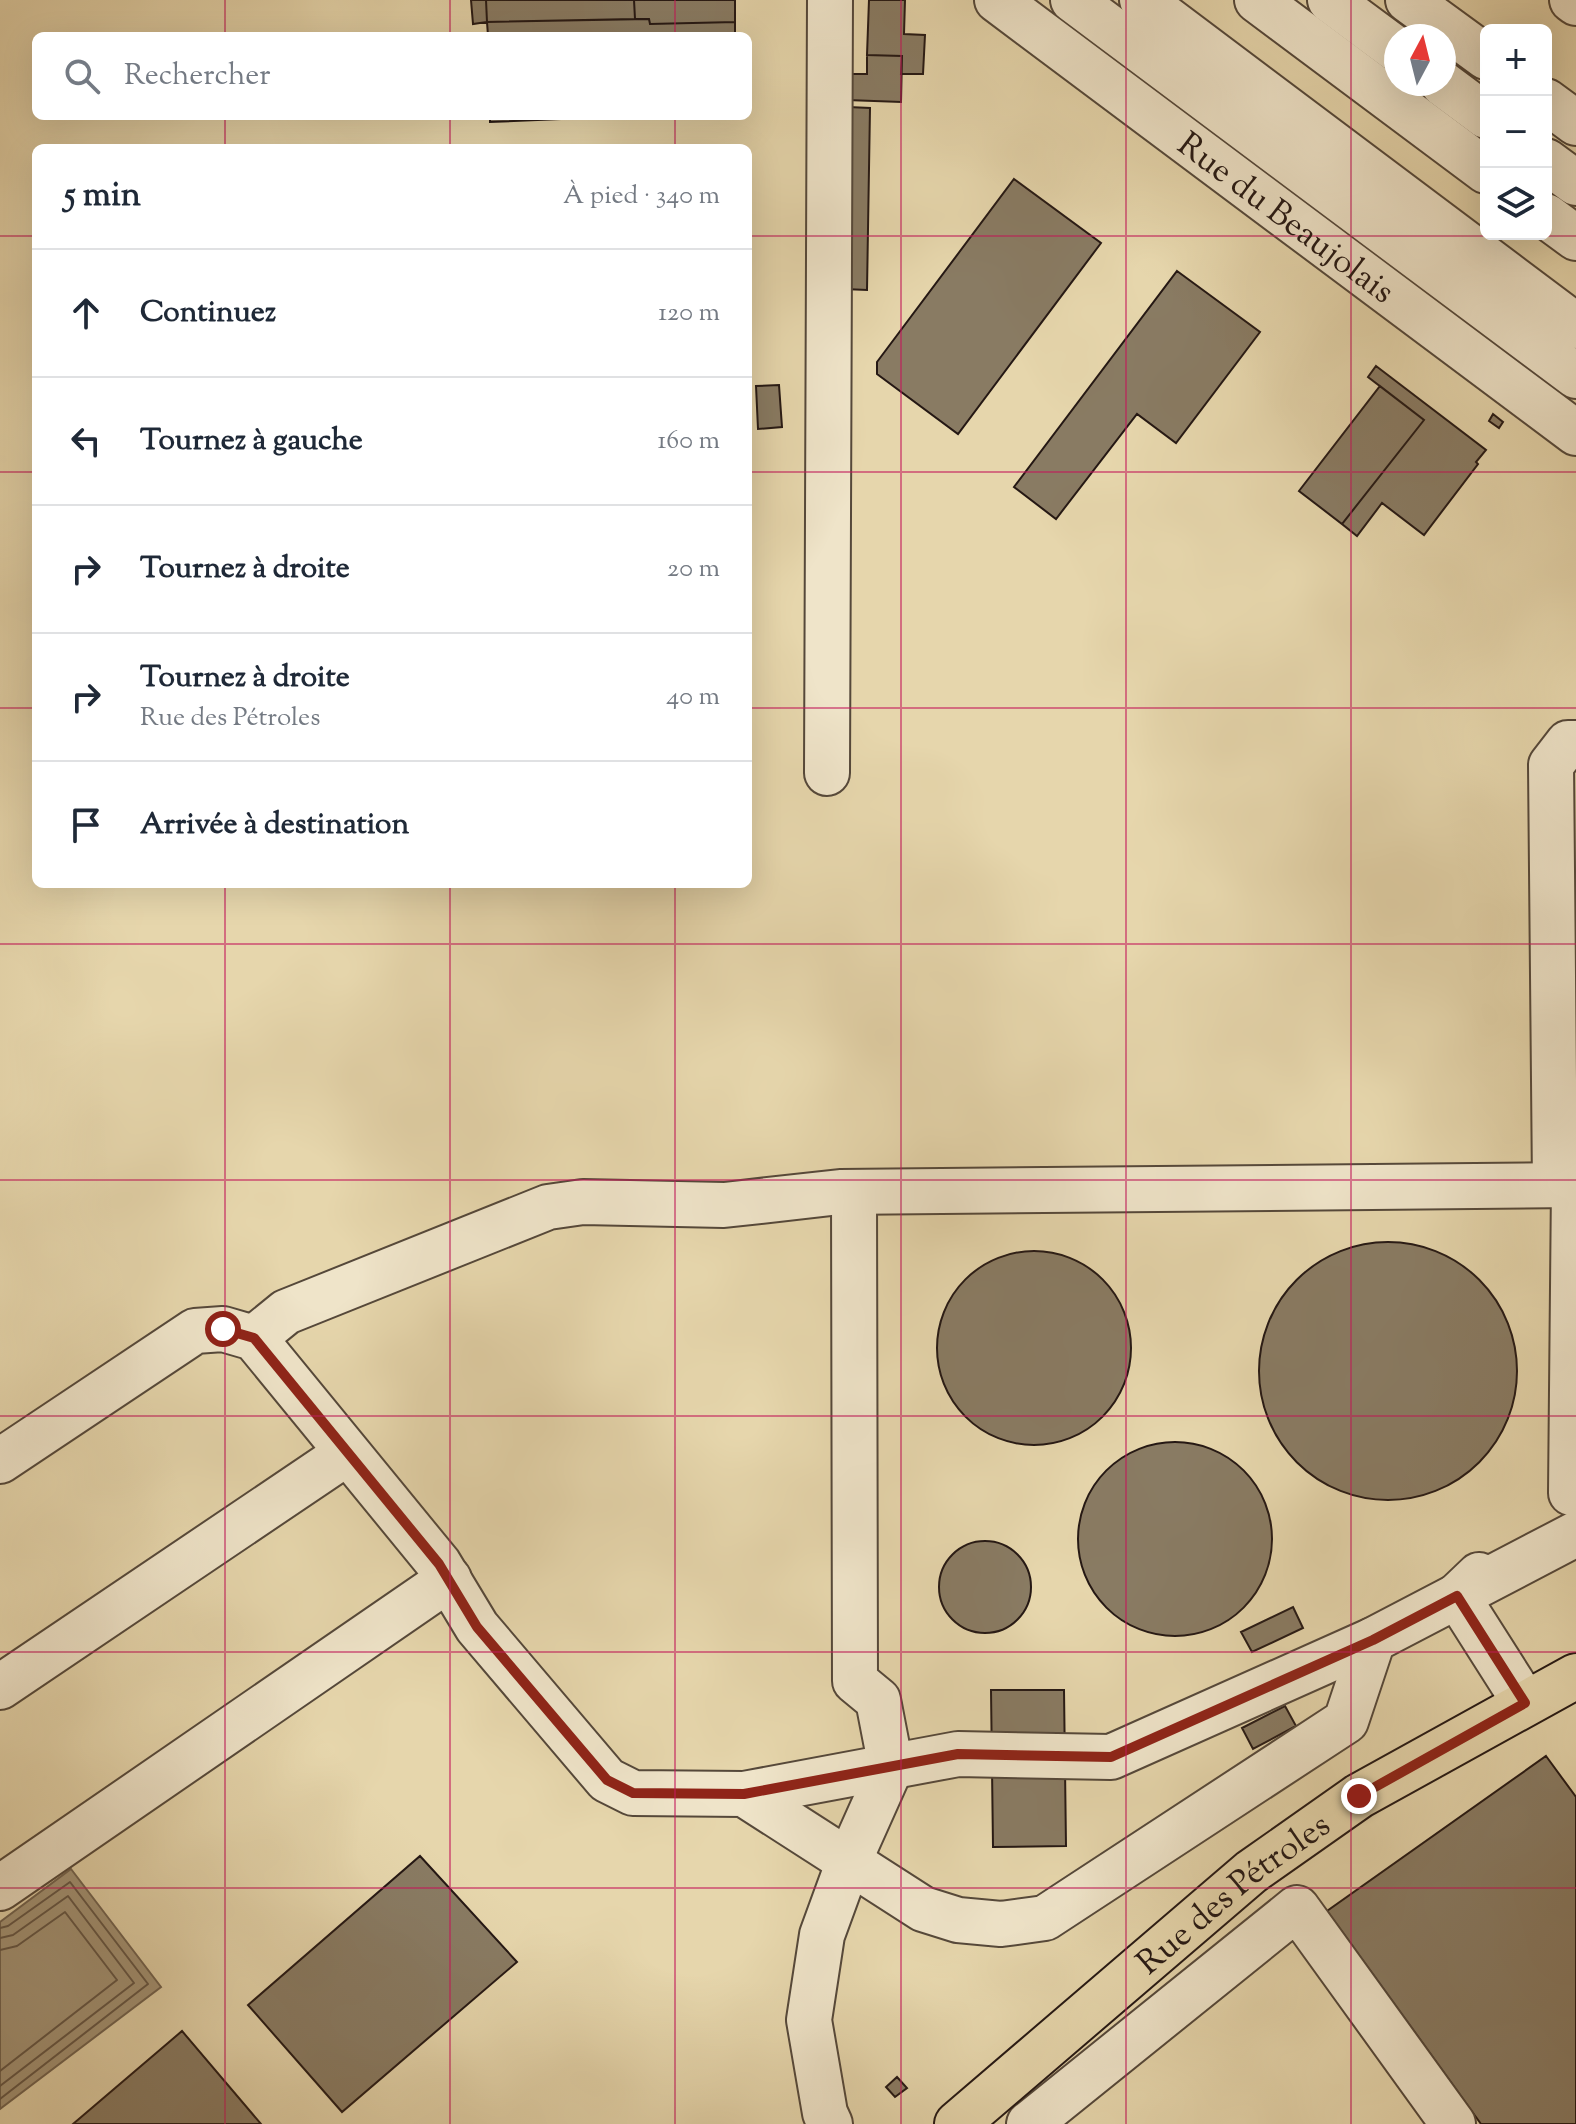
<!DOCTYPE html>
<html lang="fr">
<head>
<meta charset="utf-8">
<style>
  body { margin:0; font-family:"Sorts Mill Goudy",serif; background:#f2f2f3; color:#1f2937 }
  .controls { position:absolute; right:24px; top:24px; display:grid; overflow:hidden; border-radius:12px; box-shadow:0 8px 32px #0002 }
  .controls button { width:72px; height:72px; display:grid; place-items:center; padding:0; border:0; border-bottom:2px solid #e0e1e3; background:#fff; color:#1f2937; font:40px sans-serif }
  .compass { position:absolute; left:1384px; top:24px; width:72px; height:72px; border-radius:50%; background:#fff; box-shadow:0 8px 32px #0002; rotate:7deg }
  .stop { position:absolute; width:24px; height:24px; margin:-18px; border:6px solid #8f2418; border-radius:50%; background:#fff }
  .stop.end { background:#8f2418; border-color:#fff; box-shadow:0 2px 8px #0008 }
  .list { margin:0; padding:0; list-style:none }
  h2 { display:flex; justify-content:space-between; align-items:center; height:104px; margin:0; padding:0 32px; font-size:34px }
  h2 small { font-size:26px; font-weight:400; color:#747a83 }
  .list li { display:grid; grid-template-columns:52px 1fr auto; gap:24px; align-items:center; box-sizing:border-box; height:128px; padding:0 32px; border-top:2px solid #e0e1e3 }
  .list b { display:block; font-size:30px; white-space:nowrap }
  .list p { margin:0; font-size:26px; white-space:nowrap; color:#747a83 }
  .list em { font-size:26px; font-style:normal; color:#747a83 }
  .icon { flex:none; width:44px; height:44px; fill:none; stroke:currentColor; stroke-width:2; stroke-linecap:round; stroke-linejoin:round }
  .map { position:relative; flex:none; width:1576px; height:2124px; overflow:hidden }
  .search { position:absolute; background:#fff; box-shadow:0 8px 32px #0002; left:32px; top:32px; width:720px; height:88px; display:flex; align-items:center; gap:20px; box-sizing:border-box; padding:0 28px; border-radius:12px; color:#747a83; font-size:30px }
  .panel { position:absolute; background:#fff; box-shadow:0 8px 32px #0002; left:32px; top:144px; width:720px; height:744px; border-radius:12px }
  .map>svg:first-child { display:block }
  .water { fill:#a49578; stroke:#716350; stroke-width:2 }
  .lines { fill:none; stroke-linecap:round; stroke-linejoin:round }
  .shore { stroke:#645646; stroke-width:2 }
  .building { fill:#897b63; stroke:#251814; stroke-width:2 }
  .minor-casing { stroke:#55483a; stroke-width:48 }
  .major-casing { stroke:#251814; stroke-width:48 }
  .minor { stroke:#efe4c9; stroke-width:44 }
  .major { stroke:#e6d6ac; stroke-width:44 }
  .route { stroke:#8f2418; stroke-width:10 }
  .grid { fill:none; stroke:#c2185b; stroke-width:2; stroke-opacity:0.55 }
  .labels { text-anchor:middle; stroke-width:8; stroke-linejoin:round; paint-order:stroke }
  .street-label { font-size:34px; fill:#251814; stroke:#efe4c9 }
</style>
</head>
<body>
<div class="map">
<svg width="1576" height="2124" viewBox="0 0 1576 2124">
  <rect width="100%" height="100%" fill="#e6d6ac"/>
  <filter id="stains"><feTurbulence type="fractalNoise" baseFrequency=".0025" numOctaves="4"/><feColorMatrix values="0 0 0 0 .2 0 0 0 0 .09 0 0 0 0 .02 0 0 0 .5 -.17"/></filter>
  <radialGradient id="worn" r=".72"><stop offset=".6" stop-color="#630" stop-opacity="0"/><stop offset="1" stop-color="#630" stop-opacity=".3"/></radialGradient>
  <path class="water" d="M 71,1869 L 161,1987 L 0,2109 L 0,1922 Z"/>
  <g class="lines">
    <path class="shore" d="M 0,1928 L 8,1926 L 70,1882 L 148,1984 L 0,2099
      M 0,1938 L 13,1935 L 68,1896 L 134,1983 L 0,2086
      M 0,1950 L 17,1946 L 65,1912 L 117,1980 L 0,2071"/>
  </g>
  <path class="building" d="M 471,0 L 486,0 L 487,22 L 473,24 Z
    M 486,0 L 634,0 L 635,19 L 487,22 Z
    M 634,0 L 735,0 L 735,22 L 650,24 L 649,19 L 635,19 Z
    M 869,0 L 905,0 L 904,34 L 925,35 L 923,74 L 901,74 L 902,56 L 867,55 Z
    M 649,19 L 650,24 L 735,22 L 735,36 L 488,36 L 487,22 Z
    M 867,55 L 902,56 L 901,102 L 847,100 L 847,74 L 867,74 Z
    M 848,107 L 870,108 L 867,290 L 844,289 Z
    M 490,116 L 632,116 L 490,122 Z
    M 1014,179 L 1101,243 L 958,434 L 877,374 L 877,362 Z
    M 1177,271 L 1260,332 L 1176,443 L 1137,414 L 1056,519 L 1014,487 Z
    M 1376,366 L 1486,450 L 1476,462 L 1478,464 L 1424,535 L 1382,503 L 1357,536 L 1342,524 L 1424,420 L 1368,377 Z
    M 779,385 L 782,427 L 758,429 L 756,386 Z
    M 1380,386 L 1424,420 L 1342,524 L 1299,491 Z
    M 1493,414 L 1503,422 L 1499,428 L 1489,421 Z
    M1259 1371a129 129 0 1 1 258 0a129 129 0 1 1-258 0Z
    M937 1348a97 97 0 1 1 194 0a97 97 0 1 1-194 0Z
    M1078 1539a97 97 0 1 1 194 0a97 97 0 1 1-194 0Z
    M939 1587a46 46 0 1 1 92 0a46 46 0 1 1-92 0Z
    M 1293,1607 L 1303,1628 L 1252,1652 L 1241,1632 Z
    M 991,1690 L 1064,1690 L 1066,1846 L 993,1847 Z
    M 1285,1706 L 1296,1726 L 1253,1749 L 1242,1728 Z
    M 1546,1756 L 1576,1797 L 1576,2124 L 1481,2124 L 1327,1911 Z
    M 420,1856 L 517,1962 L 342,2112 L 248,2005 Z
    M 182,2031 L 261,2124 L 73,2124 Z
    M 897,2077 L 907,2088 L 895,2097 L 886,2087 Z"/>
  <g class="lines">
    <defs>
      <g id="minor">
        <path id="s1" d="M 997,0 L 1576,433"/>
        <path d="M 1073,0 L 1576,376"/>
        <path d="M 1142,0 L 1576,326"/>
        <path d="M 1257,0 L 1486,171"/>
        <path d="M 1330,0 L 1396,49"/>
        <path d="M 1408,0 L 1486,57"/>
        <path d="M 1572,0 L 1576,3"/>
        <path d="M 1443,84 L 1486,116"/>
        <path d="M 1546,101 L 1576,123"/>
        <path d="M 1546,161 L 1576,183"/>
        <path d="M 1546,216 L 1576,238"/>
        <path d="M 827,773 L 830,0"/>
        <path d="M 1555,1185 L 1551,765 L 1568,743 L 1576,743"/>
        <path d="M 254,1338 L 286,1312 L 548,1207 L 583,1202 L 724,1205 L 840,1192 L 1576,1185"/>
        <path d="M 0,1461 L 195,1331 L 223,1329 L 254,1338 L 439,1564 L 477,1627 L 607,1780 L 633,1793 L 744,1794 L 923,1909 L 958,1920 L 1001,1924 L 1045,1918 L 1346,1721 L 1373,1640 L 1576,1534"/>
        <path d="M 1571,1493 L 1574,1185"/>
        <path d="M 1479,1575 L 1457,1596 L 1525,1703"/>
        <path d="M 0,1687 L 347,1453"/>
        <path d="M 744,1794 L 958,1754 L 1111,1757 L 1373,1640"/>
        <path d="M 0,1888 L 449,1579"/>
        <path d="M 830,2124 L 825,2113 L 809,2020 L 822,1935 L 849,1861 L 891,1767 L 878,1700 L 855,1681 L 854,1192"/>
        <path d="M 1029,2124 L 1297,1908 L 1453,2124"/>
      </g>
      <g id="major">
        <path id="s2" d="M 957,2124 L 1251,1872 L 1359,1796 L 1576,1676"/>
      </g>
    </defs>
    <use href="#minor" class="minor-casing"/>
    <use href="#major" class="major-casing"/>
    <use href="#minor" class="minor"/>
    <use href="#major" class="major"/>
  </g>
  <g class="lines">
    <path class="route" d="M 223,1329 L 254,1338 L 439,1564 L 477,1627 L 607,1780 L 633,1793 L 744,1794 L 958,1754 L 1111,1757 L 1373,1640 L 1457,1596 L 1525,1703 L 1359,1796"/>
  </g>
  <path class="grid" d="M 225,0 L 225,36M 450,0 L 450,36M 675,0 L 675,36M 901,0 L 901,2124M 1126,0 L 1126,2124M 1351,0 L 1351,2124M 225,116 L 225,148M 450,116 L 450,148M 675,116 L 675,148M 0,236 L 36,236M 748,236 L 1576,236M 0,472 L 36,472M 748,472 L 1576,472M 0,708 L 36,708M 748,708 L 1576,708M 225,884 L 225,2124M 450,884 L 450,2124M 675,884 L 675,2124M 0,944 L 1576,944M 0,1180 L 1576,1180M 0,1416 L 1576,1416M 0,1652 L 1576,1652M 0,1888 L 1576,1888"/>
  <g class="labels">
    <g class="street-label">
      <text dy="12" stroke="none"><textPath href="#s1" startOffset="362">Rue du Beaujolais</textPath></text>
      <text dy="12" stroke="none"><textPath href="#s2" startOffset="360">Rue des Pétroles</textPath></text>
    </g>
  </g>
  <rect width="100%" height="100%" filter="url(#stains)"/>
  <rect width="100%" height="100%" fill="url(#worn)"/>
</svg>
<div class="controls">
<button>+</button>
<button>−</button>
<button><svg class="icon" aria-label="layers" viewBox="0 0 24 24"><path d="M12 4l9 5-9 5-9-5zM3 14l9 5 9-5"/></svg></button>
</div>
<svg class="compass" viewBox="-18 -18 36 36"><path d="M0-13l5 13h-10z" fill="#e53935"/><path d="M0 13l5-13h-10z" fill="#747a83"/></svg>
<div class="stop" style="left:223px;top:1329px"></div>
<div class="stop end" style="left:1359px;top:1796px"></div>
<div class="search"><svg class="icon" aria-label="search" viewBox="0 0 24 24"><circle cx="10" cy="10" r="6"/><path d="M15 15l6 6"/></svg>Rechercher</div>
<section class="panel">
<h2>5 min<small>À pied · 340 m</small></h2>
<ul class="list">
<li><svg class="icon" aria-label="ahead" viewBox="0 0 24 24"><path d="M12 20V5M6 11l6-6 6 6"/></svg><div><b>Continuez</b></div><em>120 m</em></li>
<li><svg class="icon" aria-label="left" viewBox="0 0 24 24"><path d="M17 20v-9H6M10 6l-5 5 5 5"/></svg><div><b>Tournez à gauche</b></div><em>160 m</em></li>
<li><svg class="icon" aria-label="right" viewBox="0 0 24 24"><path d="M7 20v-9h11M14 6l5 5-5 5"/></svg><div><b>Tournez à droite</b></div><em>20 m</em></li>
<li><svg class="icon" aria-label="right" viewBox="0 0 24 24"><path d="M7 20v-9h11M14 6l5 5-5 5"/></svg><div><b>Tournez à droite</b><p>Rue des Pétroles</p></div><em>40 m</em></li>
<li><svg class="icon" aria-label="arrive" viewBox="0 0 24 24"><path d="M6 21V4h12l-3 4 3 4H6"/></svg><div><b>Arrivée à destination</b></div></li>
</ul>
</section>
</div>
</body>
</html>
